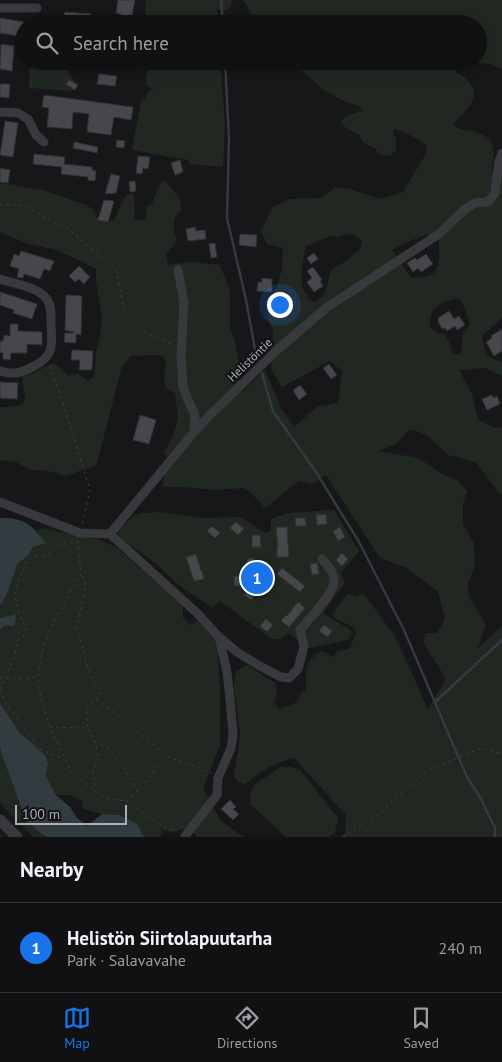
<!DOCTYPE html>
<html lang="en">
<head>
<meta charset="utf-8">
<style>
  body { margin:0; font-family:"PT Sans",sans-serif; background:#1e1f21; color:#f1f3f6 }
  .scale { position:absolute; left:15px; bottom:12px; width:112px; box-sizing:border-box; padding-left:5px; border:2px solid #aaafb7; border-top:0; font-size:14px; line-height:18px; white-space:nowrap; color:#aaafb7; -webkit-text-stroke:4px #121214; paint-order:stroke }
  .you { position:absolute; left:279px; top:304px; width:18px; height:18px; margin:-12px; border:4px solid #fff; border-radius:50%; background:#1a73e8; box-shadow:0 0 0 8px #1a73e833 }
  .badge { display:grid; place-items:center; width:32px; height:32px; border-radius:50%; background:#1a73e8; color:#fff; font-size:16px; font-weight:700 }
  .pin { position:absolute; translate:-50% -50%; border:2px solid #fff; box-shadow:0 1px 5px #0006 }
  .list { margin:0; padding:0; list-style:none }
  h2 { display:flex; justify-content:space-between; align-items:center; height:65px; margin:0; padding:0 20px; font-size:21px }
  h2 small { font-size:16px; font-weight:400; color:#9c9da0 }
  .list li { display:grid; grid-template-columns:32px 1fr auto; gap:15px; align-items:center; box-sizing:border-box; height:90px; padding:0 20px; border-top:1px solid #303133 }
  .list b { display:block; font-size:19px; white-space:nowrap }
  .list p { margin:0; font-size:16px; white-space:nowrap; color:#9c9da0 }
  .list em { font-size:16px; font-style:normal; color:#9c9da0 }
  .icon { flex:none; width:28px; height:28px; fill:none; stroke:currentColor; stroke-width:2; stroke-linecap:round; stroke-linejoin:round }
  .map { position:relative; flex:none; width:502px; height:837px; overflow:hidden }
  .search { position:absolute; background:#111113; box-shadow:0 2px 12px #0003; left:15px; right:15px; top:15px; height:55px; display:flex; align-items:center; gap:12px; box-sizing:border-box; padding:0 18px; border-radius:28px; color:#9c9da0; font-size:19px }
  .sheet { height:155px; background:#111113 }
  nav { display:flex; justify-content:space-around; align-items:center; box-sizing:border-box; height:70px; border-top:1px solid #303133; background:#111113; font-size:14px; color:#9c9da0 }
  nav a { display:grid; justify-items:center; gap:2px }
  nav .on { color:#1a73e8 }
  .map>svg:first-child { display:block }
  .green { fill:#212822; fill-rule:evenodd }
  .water { fill:#313b40 }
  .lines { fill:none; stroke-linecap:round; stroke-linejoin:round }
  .stream { stroke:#313b40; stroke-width:2.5 }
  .building { fill:#46474b; stroke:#313134 }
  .path { stroke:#3e4044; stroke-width:1; stroke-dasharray:2.5 4; stroke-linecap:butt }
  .minor { stroke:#38393d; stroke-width:9 }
  .tertiary { stroke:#38393d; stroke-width:11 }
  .labels { text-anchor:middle; stroke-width:4; stroke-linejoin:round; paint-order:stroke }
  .street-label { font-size:12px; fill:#aaafb7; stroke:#121214 }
</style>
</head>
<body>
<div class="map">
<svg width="502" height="837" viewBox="0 0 502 837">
  <rect width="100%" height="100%" fill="#171719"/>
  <path class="green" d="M 145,0 L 232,0 L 230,8 L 224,11 L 217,9 L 218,24 L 147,24 Z
    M 243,0 L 502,0 L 502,69 L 490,64 L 462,62 L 458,64 L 454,70 C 458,74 464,76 467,80 C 485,97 464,112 453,124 L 460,129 L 473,131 L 487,137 L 492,143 L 494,154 L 492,169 L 493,173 L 502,174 L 502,318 L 482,336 C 485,352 485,357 502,362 L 502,376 L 485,368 L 459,370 L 472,394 L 478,420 L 495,428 L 502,427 L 502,494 L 499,493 L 476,462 L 448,455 L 427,435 L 410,429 L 397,443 L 378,451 L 418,458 L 444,475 L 457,480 L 467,491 L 463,504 L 463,524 L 474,543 L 475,567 L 468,583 L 469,597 L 486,625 L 477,649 L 502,626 L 502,837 L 340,837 L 345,833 L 346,815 L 294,758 C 275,762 260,772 245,784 L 238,782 L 234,776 L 238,753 L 240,734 L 234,687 L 236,671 L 247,665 L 275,683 L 277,692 L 274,703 L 280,709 L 297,702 L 300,695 L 306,689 C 306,670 304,661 322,651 L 334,657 L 337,651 L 350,648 L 356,633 L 355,628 L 334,618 L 333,613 L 347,594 L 356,597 L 363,593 L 395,636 L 428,709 L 446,679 L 423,642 L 426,633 L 437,633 L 445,619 L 438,592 L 407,568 L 380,558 L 326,475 L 312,484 L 299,481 L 265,508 L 250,492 L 243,488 L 216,490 L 184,487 L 163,487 L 164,474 L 172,463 L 164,453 L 174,433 L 178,418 L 175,393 L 166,388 L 164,380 L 166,363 L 163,356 L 155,355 L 131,356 L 122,366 L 97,463 L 94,467 L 79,471 L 67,476 L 48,471 L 31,470 L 16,462 L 0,460 L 0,407 L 11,407 L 23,404 L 25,396 L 22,376 L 29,375 L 53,363 L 57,365 L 68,376 L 77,373 L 88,381 L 94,377 L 96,353 L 101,330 L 102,316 L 96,282 L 96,269 L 77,259 L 56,250 L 25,243 L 0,232 L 0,183 L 43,190 L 86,205 L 94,210 L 96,217 L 104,221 L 114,220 L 124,198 L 127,194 L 134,194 L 135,220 L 145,220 L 147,206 L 152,204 L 158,187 L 164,181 L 167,183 L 180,199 L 181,210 L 174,219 L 174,231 L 177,241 L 166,255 L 168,265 L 190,262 L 220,265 L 230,291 L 230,328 L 235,341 L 239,362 L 238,377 L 242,392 L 265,369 L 281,408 L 294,427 L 317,407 L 338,403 L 342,371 L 330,361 L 282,387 L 271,369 L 273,332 L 268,318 L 265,301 L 276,290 L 282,269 L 283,248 L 267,244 L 261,231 L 273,207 L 289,199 L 322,198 L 335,187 L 350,189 L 380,199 L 403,192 L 427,152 L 427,146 C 417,139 406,131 394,129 L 393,135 L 396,138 L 396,150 L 390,156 L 383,155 L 378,153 L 375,148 L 363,142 L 359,135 L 346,128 L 341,122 C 350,111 353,116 363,110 L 359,106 L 345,102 L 324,90 L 298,67 L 290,61 L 478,61 L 478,24 L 258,24 ZM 345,234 L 355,235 L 362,241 L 360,249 L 346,261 L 331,270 C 327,283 328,295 315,302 C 294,292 303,263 306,246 L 331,236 L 340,237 ZM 428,234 L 439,241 C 439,252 442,268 431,275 C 426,277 416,277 411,278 L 392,250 L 407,242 ZM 458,298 L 462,302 L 470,324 L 463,332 L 461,354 L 453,355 L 449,342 L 445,334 L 437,333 L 430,327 C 429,306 440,303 458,298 Z
    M 31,61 L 68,61 L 66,68 L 76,85 L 73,91 L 29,88 L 29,70 Z
    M 118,61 L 220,61 L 225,124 L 223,167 L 190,164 L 188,160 L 132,150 L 141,101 L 145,98 L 149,90 L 154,89 L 146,85 L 147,71 L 123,65 Z
    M 334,510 L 359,551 L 341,573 L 345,583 L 323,613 L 353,632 L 348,640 L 310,648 L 288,633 L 281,639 L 271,639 L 220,601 L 212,608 L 179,585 L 154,562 L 123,540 L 118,534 L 119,530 L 134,515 L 143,513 L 161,512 L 201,518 L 241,517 L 265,533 L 271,531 L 271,519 L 287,513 Z
    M 44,528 L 73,535 L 100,540 L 116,547 L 183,606 L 183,618 L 190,625 L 197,621 L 216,639 L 220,684 L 220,745 L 203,789 L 221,821 L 243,837 L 196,837 L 196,835 L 189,829 L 183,829 L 176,832 L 162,830 L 160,837 L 144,837 L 137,824 L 120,815 L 102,814 L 83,809 L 82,801 L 70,795 L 56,795 L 46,776 L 48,764 L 32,744 L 20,733 L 0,703 L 0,630 L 6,625 L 14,614 L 0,618 L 0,606 L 6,596 L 18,563 L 28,556 L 33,547 L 45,543 L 36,531 Z
    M 0,746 L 13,786 L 26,821 L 46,837 L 33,837 L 0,803 Z
    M 281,767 L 291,767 L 300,770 L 338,818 L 335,832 L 329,837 L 286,837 L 250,804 L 250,796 L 254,785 Z"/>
  <path class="water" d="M 0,518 C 26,518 30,524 46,543 L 33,547 L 28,556 L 18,563 L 6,596 L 0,606 Z
    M 15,614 L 16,619 L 14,626 L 6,625 L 0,630 L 0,618 Z
    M 0,703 L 20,733 L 45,755 L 48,764 L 46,776 L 56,795 L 70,807 L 77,818 L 87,826 L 102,814 L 120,815 L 137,824 L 144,837 L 46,837 L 26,821 L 1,752 L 0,746 Z"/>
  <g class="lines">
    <path class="stream" d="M 221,0 L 223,24
      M 225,61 L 229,139 L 227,218 L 246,300 L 257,360
      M 262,373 L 273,411 L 316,472 L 359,542 L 404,630 L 467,777 L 480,797 L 495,828 L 495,837
      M 435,702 L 502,640"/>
  </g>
  <path class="building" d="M 118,0 L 135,0 L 132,16 L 138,16 L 136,24 L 123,24 L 124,18 L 120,17 L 121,14 L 116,13 Z
    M 65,12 L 91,14 L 90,24 L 59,24 L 60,16 L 64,16 Z
    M 0,18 L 24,22 L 24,37 L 0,33 Z
    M 1,44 L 14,46 L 12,71 L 0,69 Z
    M 99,74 L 117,76 L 115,86 L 97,84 Z
    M 69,80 L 78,85 L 75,90 L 66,84 Z
    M 0,84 L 10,84 L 9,98 L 0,97 Z
    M 44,95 L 133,107 L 131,120 L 114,117 L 111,135 L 87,132 L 89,114 L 73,112 L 72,129 L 47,127 L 49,108 L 42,107 Z
    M 5,121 L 18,123 L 13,157 L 0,155 Z
    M 117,140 L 125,141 L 124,148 L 116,147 Z
    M 74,142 L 98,147 L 97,153 L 73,148 Z
    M 34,154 L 65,157 L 64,164 L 92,167 L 92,170 L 96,171 L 95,181 L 88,180 L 88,177 L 61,174 L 62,167 L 33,164 Z
    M 138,156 L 150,157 L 148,169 L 143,168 L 142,174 L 136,173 Z
    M 180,160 L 183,172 L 175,175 L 171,163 Z
    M 0,168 L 10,170 L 8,183 L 0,182 Z
    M 111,174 L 120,176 L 116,193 L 105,194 Z
    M 135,181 L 136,191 L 130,192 L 129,182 Z
    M 104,200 L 114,201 L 108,222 L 98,220 Z
    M 195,227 L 196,231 L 205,230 L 206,239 L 188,241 L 186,229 Z
    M 240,234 L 257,235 L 256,247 L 239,245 Z
    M 215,243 L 217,257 L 211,258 L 209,244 Z
    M 21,251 L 54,261 L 50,271 L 44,269 L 40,279 L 24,274 L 23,278 L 17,277 L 19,269 L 10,266 L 14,254 L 19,256 Z
    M 314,253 L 318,259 L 311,264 L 307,258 Z
    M 426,254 L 433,264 L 421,272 L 418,268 L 413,272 L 407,263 L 415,258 L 417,260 Z
    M 79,266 L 90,277 L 84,284 L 79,279 L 75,282 L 69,276 Z
    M 313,267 L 322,280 L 320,281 L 323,286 L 314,292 L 307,282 L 312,278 L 307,271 Z
    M 262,278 L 272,279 L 272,292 L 257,291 L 258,282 L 262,282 Z
    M 0,292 L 37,304 L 32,319 L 13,313 L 14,310 L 0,305 Z
    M 66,295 L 82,296 L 81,335 L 76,334 L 76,343 L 64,342 L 65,333 L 74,333 L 74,332 L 65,330 Z
    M 449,311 L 454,319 L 459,316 L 465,325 L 457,330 L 455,326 L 447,331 L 445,328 L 442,329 L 438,321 L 439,320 L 438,318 Z
    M 10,324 L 18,324 L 18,331 L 42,332 L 42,345 L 27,344 L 27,353 L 11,353 L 10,360 L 3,359 L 3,353 L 0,352 L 0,341 L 3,341 L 4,335 L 10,336 Z
    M 502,329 L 502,351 L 494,356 L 486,342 L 492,338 L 491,336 Z
    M 72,350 L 93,351 L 92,370 L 79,370 L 80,360 L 71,360 Z
    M 329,364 L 337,375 L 331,379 L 323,368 Z
    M 0,382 L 18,383 L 17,399 L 0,398 Z
    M 300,385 L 307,394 L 299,400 L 293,390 Z
    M 492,395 L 493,398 L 497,396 L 500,404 L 487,410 L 482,399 Z
    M 140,415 L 156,420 L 149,444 L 133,440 Z
    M 326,514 L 327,524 L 317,525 L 316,515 Z
    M 295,518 L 305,518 L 306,526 L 296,526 Z
    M 236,522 L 244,529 L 238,535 L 230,528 Z
    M 212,526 L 220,533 L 215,538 L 207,531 Z
    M 276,527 L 287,527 L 289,557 L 277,557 L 277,547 L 278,547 Z
    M 340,527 L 345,537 L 338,541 L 333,531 Z
    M 252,535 L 260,535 L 261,547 L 252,547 Z
    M 342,553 L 348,559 L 342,566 L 336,560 Z
    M 196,554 L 201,571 L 202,571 L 204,579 L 194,581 L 186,557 Z
    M 254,558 L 255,571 L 247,571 L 247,559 Z
    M 317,563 L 319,574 L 312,575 L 310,564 Z
    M 282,568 L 305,586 L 300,592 L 277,574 Z
    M 262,573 L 270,579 L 266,585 L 258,579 Z
    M 234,576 L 241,576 L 241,586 L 234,586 Z
    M 248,590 L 255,595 L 251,600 L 244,595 Z
    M 298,602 L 305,608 L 289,627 L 281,621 L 286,615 L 287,616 Z
    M 266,619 L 273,625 L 267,632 L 260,626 Z
    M 324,625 L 332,631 L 328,637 L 319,631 Z
    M 230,800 L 236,807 L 233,809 L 239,814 L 233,820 L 221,809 Z"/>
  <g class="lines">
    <path class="path" d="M 0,205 L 22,205 L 68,229 L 112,266 L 117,274 L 125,314 L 145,332 L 173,345
      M 50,366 L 65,408 L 90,490 L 82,525
      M 78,541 L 81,574 L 55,619 L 44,645 L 37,677 L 42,704 L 52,732 L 72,773 L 105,798 L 126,801 L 161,825 L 176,832
      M 0,678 L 23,679 L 36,677
      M 0,689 L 14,658 L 18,640 L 23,637 L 26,632 L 26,628 L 19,614 L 15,594 L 19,578 L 28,560 L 33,556 L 47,555 L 54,547 L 77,541
      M 0,690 L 9,709 L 18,719 L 40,749 L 65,760
      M 96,700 L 111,710 L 167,756 L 212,773
      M 50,727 L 88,728 L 86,708 L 95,700 L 102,691 L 90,676 L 77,628 L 86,585 L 81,574
      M 88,729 L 95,741 L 99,760 L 93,771 L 96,791
      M 95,741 L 109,749 L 125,770 L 138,791
      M 126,801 L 138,791 L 166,757
      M 0,836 L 1,837
      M 343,837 L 381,812 L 427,771 L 481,748 L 502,754"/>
    <path class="minor" d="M 0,8 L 37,8
      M 0,112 L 18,113 L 28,119 L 36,135 L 44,142
      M 178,270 L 184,303 L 181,356 L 183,386 L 188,400 L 195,415 L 194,432
      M 0,279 C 14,284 36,286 46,298 C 52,305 51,316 51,324 C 51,333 53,343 50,351 C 46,362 23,374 11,373 C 8,373 4,372 0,371
      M 0,502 L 80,533 L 110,534 L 194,432 L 209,416 L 276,351 L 326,308 L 439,234 L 464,210 L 475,203 L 488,202 L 495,193 L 499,161 L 502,153
      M 110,534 L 197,613 L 219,637 L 227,672 L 230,699 L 233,734 L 231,748 L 218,778 L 217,795 L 185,836
      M 219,637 L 237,652 L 258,665 L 281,677 L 289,678 L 298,669 L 304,646 L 300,630 C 308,620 337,591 334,579 C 333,571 327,565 322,559"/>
    <path class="tertiary" d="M 0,820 L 17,837"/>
  </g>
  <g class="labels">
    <g class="street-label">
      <text transform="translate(250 360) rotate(-44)" y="4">Helistöntie</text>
    </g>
  </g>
</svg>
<div class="scale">100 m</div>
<div class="you"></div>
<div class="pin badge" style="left:257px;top:578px">1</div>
<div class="search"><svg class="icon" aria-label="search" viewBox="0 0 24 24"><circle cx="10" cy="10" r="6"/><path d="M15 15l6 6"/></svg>Search here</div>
</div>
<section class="sheet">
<h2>Nearby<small></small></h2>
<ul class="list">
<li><span class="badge">1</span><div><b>Helistön Siirtolapuutarha</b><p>Park · Salavavahe</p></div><em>240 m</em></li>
</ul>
</section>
<nav>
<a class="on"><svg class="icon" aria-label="map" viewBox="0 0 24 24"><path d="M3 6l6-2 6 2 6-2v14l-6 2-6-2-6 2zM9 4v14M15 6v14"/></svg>Map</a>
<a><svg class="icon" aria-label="directions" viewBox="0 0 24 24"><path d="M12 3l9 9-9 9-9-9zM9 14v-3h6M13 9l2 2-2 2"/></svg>Directions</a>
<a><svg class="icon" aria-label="saved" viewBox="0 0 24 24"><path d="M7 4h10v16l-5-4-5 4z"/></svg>Saved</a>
</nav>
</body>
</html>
